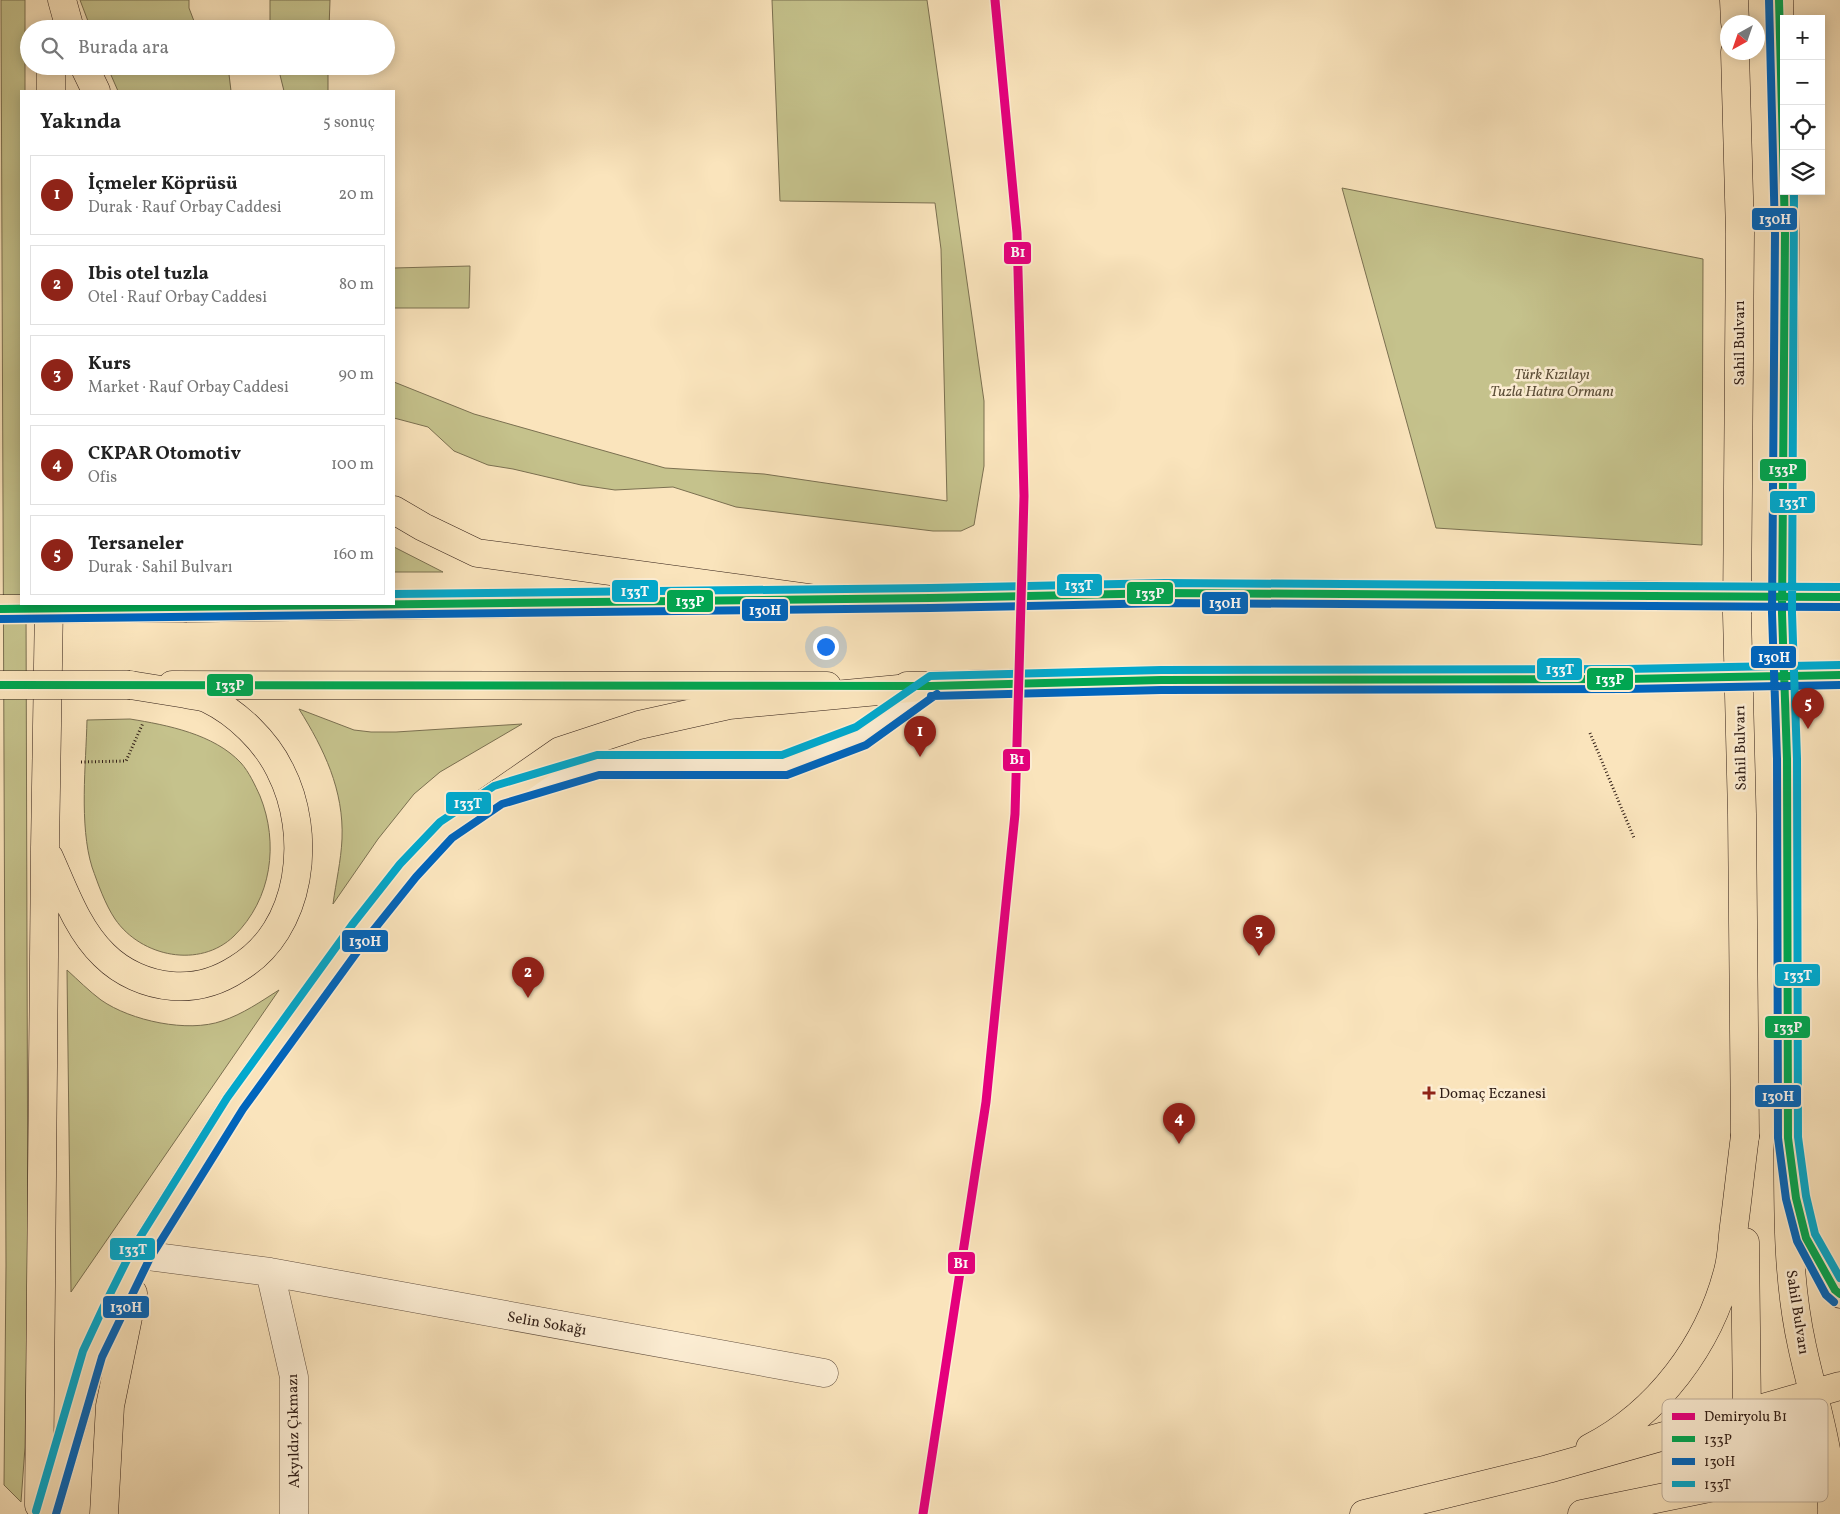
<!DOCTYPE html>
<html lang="tr">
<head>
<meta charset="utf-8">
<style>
  body { margin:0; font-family:Vollkorn,serif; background:#f6f6f6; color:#222 }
  .controls { position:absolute; right:15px; top:15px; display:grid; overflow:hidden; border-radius:0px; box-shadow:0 2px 12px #0003 }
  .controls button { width:45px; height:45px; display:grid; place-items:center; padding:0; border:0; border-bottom:1px solid #e0e0e0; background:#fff; color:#222; font:25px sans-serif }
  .compass { position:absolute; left:1720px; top:15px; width:45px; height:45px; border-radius:50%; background:#fff; box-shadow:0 2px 12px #0003; rotate:220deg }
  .you { position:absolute; left:825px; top:646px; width:18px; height:18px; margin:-12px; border:4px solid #fff; border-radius:50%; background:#1a73e8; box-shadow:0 0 0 8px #1a73e833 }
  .badge { display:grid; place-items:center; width:32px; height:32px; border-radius:50%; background:#8f2418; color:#fff; font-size:16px; font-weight:700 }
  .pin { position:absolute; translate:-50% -41px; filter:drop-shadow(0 1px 2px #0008) }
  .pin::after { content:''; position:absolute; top:26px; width:18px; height:15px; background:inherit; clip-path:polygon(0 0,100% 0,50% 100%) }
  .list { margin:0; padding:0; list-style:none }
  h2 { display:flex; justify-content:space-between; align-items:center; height:65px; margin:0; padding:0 20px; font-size:21px }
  h2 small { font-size:16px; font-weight:400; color:#767676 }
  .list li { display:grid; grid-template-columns:32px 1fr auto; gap:15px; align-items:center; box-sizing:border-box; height:80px; margin:0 10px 10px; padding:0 10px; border:1px solid #e0e0e0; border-radius:0px }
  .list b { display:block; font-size:19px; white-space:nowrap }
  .list p { margin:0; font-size:16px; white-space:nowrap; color:#767676 }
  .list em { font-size:16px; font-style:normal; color:#767676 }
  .icon { flex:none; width:28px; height:28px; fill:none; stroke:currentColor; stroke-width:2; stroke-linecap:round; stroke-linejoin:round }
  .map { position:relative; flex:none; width:1840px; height:1514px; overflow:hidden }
  .search { position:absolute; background:#fff; box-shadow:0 2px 12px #0003; left:20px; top:20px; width:375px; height:55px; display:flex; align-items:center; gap:12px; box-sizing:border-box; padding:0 18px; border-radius:28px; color:#767676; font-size:19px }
  .panel { position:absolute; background:#fff; box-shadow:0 2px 12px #0003; left:20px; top:90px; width:375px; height:515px; border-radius:0px }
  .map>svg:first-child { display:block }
  .green { fill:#c5c28c; stroke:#7b7051 }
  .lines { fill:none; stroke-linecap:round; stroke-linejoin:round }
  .lane-casing { stroke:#635040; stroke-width:24 }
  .street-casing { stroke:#635040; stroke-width:29 }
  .primary-casing { stroke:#311e16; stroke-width:29 }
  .highway-casing { stroke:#311e16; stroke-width:29 }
  .path { stroke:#311e16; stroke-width:3; stroke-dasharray:1 2.5; stroke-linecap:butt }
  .lane { stroke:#fcedd3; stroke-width:22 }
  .street { stroke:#fcedd3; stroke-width:28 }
  .primary { stroke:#fae4bc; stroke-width:28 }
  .highway { stroke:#fae4bc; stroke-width:28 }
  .primary-bridge-casing { stroke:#311e16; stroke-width:29; stroke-linecap:butt }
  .primary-bridge { stroke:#fae4bc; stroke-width:28 }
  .bus-1-casing { stroke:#fcedd3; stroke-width:11 }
  .bus-2-casing { stroke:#fcedd3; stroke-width:11 }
  .bus-3-casing { stroke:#fcedd3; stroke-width:11 }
  .bus-1 { stroke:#00a651; stroke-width:8 }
  .bus-2 { stroke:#0065bd; stroke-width:8 }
  .bus-3 { stroke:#00a9ce; stroke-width:8 }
  .rail-1-casing { stroke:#fcedd3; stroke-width:12 }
  .rail-1 { stroke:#e5007d; stroke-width:9 }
  .poi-dot { fill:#8f2418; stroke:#fcedd3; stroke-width:2 }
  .labels { text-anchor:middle; stroke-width:5; stroke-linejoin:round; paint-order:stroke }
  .street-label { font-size:15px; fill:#311e16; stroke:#fcedd3 }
  .park-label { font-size:15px; font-style:italic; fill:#5d4f39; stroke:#fcedd3 }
  .poi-label { font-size:15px; fill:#311e16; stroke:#fcedd3; text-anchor:start }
  .key { fill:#fcedd3; stroke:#bfaf9a; stroke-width:1 }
  .key-label { font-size:14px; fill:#311e16 }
  .line-badge { stroke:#fcedd3; stroke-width:2 }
  .badge-label { font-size:14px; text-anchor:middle; font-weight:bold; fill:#fff }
</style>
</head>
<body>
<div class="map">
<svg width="1840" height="1514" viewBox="0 0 1840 1514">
  <rect width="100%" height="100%" fill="#fae4bc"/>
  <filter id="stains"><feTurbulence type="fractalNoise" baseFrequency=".004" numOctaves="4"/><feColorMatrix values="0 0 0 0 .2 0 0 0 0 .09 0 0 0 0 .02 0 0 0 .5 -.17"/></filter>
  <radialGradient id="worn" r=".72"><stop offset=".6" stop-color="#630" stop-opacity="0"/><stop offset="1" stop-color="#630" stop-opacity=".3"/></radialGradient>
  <path class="green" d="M 1,0 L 25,0 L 25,91 L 21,91 L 21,604 L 26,604 L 28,1287 L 25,1447 L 21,1502 L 4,1485 L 6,1266 Z
    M 80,0 L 189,0 L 189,8 L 197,29 L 91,29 Z
    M 270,0 L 330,0 L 329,29 L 270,29 Z
    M 772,0 L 927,0 L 984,401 L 984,466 L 974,525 L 961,531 L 933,531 L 736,507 L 673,487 L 615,490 L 581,485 L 513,469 L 488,465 L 454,451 L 428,427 L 394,418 L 394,382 L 474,414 L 665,468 L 764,474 L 947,501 L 941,249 L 935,203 L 780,201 Z
    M 107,66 L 228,66 L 231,91 L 118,91 Z
    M 276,66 L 328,66 L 328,91 L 284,91 L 280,75 Z
    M 1342,188 L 1703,259 L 1702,545 L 1436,528 Z
    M 470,266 L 469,308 L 394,308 L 394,268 Z
    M 394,547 L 443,572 L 394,572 Z
    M 299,709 L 354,730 L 371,732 L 396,732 L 522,724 L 440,772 L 414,794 L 378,839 L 333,904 C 336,882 341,861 342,839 C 344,790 324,749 299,709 Z
    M 130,719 C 167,725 214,734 241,763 C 249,772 255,785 260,796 C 279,843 272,899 234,936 C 200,969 141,957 115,919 C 105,904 98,884 92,867 C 79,825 86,764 87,720 Z
    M 67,970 C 78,980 89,991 101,1000 C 131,1021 188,1033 222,1021 C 243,1014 260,1002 279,990 L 71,1292 Z"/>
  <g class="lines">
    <defs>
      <path id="lane" d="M 508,792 L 598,765 L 784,765 L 861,736 L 931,686"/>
      <path id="street" d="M 140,1255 L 270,1272 L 294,1377 L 294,1514
        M 270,1272 L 824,1373"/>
      <path id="primary" d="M 1734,0 L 1735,22
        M 1779,0 L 1785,234 L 1782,613 L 1787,759 L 1788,1138
        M 1735,52 L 1740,233 L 1737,614 L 1742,814 L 1745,1136
        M 187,608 L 817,599 L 930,598 L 1165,593 L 1607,595
        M 172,685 L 827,686
        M 907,686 L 1161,680 L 1626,679"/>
      <path id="highway" d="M 62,0 L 70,29
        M 51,66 L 51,91
        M 84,66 L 96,91
        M 394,510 L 423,527 L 477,553 L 817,599
        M 49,857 C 64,890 77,929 104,955 C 122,973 147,984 172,986 C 196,988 217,982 237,969 C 303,930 313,834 280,770 C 266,741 237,713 208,699 C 202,696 193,696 186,694 C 167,691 149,688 130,685
        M 1788,1138 C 1788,1208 1787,1278 1802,1346 C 1814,1402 1833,1456 1832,1514
        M 1798,1206 L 1806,1238 L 1835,1290 L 1840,1294
        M 1745,1242 L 1747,1413 L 1754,1435 L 1766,1453 L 1788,1464 L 1829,1462
        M 1590,1448 C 1658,1413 1709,1345 1728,1271 C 1732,1257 1732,1241 1734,1226 C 1738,1196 1741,1166 1745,1136
        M 39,1505 L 45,848 L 49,604
        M 46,1514 L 93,1354 L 113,1310 L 140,1255 L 235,1103 L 360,931 L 408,870 L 446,830 L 560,751 L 639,725 L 729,705 L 931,686
        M 104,1514 L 110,1406 L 133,1293
        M 1364,1514 L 1548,1469 L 1840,1386
        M 1582,1514 L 1758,1478 L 1806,1467"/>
    </defs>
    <use href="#lane" class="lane-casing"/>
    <use href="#street" class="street-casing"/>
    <use href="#primary" class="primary-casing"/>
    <use href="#highway" class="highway-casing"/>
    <path class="path" d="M 1590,733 L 1634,838
      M 81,762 L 126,761 L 143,723"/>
    <use href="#lane" class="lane"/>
    <use href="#street" class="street"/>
    <use href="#primary" class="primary"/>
    <use href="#highway" class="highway"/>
    <defs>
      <path id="primary-bridge" d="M 1607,595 L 1840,597
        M 0,609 L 187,608
        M 1626,679 L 1840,675
        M 0,685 L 130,685"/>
    </defs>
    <use href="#primary-bridge" class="primary-bridge-casing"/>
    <use href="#primary-bridge" class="primary-bridge"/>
    <defs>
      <path id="bus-1" d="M 1779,0 L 1784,185
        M 1784,191 L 1785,234 L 1782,613 L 1787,759 L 1788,1138 L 1796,1198 L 1806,1238 L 1835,1290 L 1840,1294
        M 0,609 L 930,598 L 1165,593 L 1840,597
        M 0,685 L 931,686 L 1161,680 L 1626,679 L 1840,675"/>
      <path id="bus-2" d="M 1769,0 L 1775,234 L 1772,613 L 1777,759 L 1778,1138 L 1786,1199 L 1797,1241 L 1826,1295 L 1834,1302
        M 0,619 L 930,608 L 1165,603 L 1840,607
        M 931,696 L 1161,690 L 1626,689 L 1840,685
        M 56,1514 L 102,1357 L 149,1260 L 243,1109 L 368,937 L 416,877 L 452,838 L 502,804 L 599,775 L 787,775 L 866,745 L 937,694"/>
      <path id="bus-3" d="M 1794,191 L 1792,613 L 1797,759 L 1798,1137 L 1806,1196 L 1815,1234 L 1840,1278
        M 394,594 L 930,588 L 1165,583 L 1840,587
        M 36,1511 L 83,1351 L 104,1306 L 132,1250 L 227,1098 L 352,925 L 400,864 L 440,822 L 494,786 L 597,755 L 782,755 L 856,727 L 930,676 L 1161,670 L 1626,669 L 1840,665"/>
    </defs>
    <use href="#bus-1" class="bus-1-casing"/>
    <use href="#bus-2" class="bus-2-casing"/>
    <use href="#bus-3" class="bus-3-casing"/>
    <use href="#bus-1" class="bus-1"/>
    <use href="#bus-2" class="bus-2"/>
    <use href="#bus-3" class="bus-3"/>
    <defs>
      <path id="rail-1" d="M 923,1514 L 986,1102 L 1015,814 L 1024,496 L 1017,233 L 995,0"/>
    </defs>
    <use href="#rail-1" class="rail-1-casing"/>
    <use href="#rail-1" class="rail-1"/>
  </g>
  <path class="poi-dot" d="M1426.5 1085.5h5v5h5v5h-5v5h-5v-5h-5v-5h5z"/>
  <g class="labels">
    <g class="street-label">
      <text transform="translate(1739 343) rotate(-90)" y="5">Sahil Bulvarı</text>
      <text transform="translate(1740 748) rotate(-91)" y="5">Sahil Bulvarı</text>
      <text transform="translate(1798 1312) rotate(81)" y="5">Sahil Bulvarı</text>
      <text transform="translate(547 1323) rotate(10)" y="5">Selin Sokağı</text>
      <text transform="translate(293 1431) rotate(-91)" y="5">Akyıldız Çıkmazı</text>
    </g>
    <g class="park-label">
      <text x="1552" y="379">Türk Kızılayı<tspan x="1552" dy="17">Tuzla Hatıra Ormanı</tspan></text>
    </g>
    <g class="poi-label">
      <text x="1439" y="1098">Domaç Eczanesi</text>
    </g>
  </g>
  <rect x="1662" y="1399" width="166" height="103" rx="8" class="key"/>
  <rect x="1672" y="1413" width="23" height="7" fill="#e5007d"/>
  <rect x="1672" y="1436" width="23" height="6" fill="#00a651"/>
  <rect x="1672" y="1458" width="23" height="7" fill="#0065bd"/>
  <rect x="1672" y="1481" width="23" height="6" fill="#00a9ce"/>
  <g class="key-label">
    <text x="1704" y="1421">Demiryolu B1</text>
    <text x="1704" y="1444">133P</text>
    <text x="1704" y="1466">130H</text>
    <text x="1704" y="1489">133T</text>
  </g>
  <g class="line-badge">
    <rect x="1751" y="207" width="47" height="24" rx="5" fill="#0065bd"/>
    <rect x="1003" y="241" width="29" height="24" rx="5" fill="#e5007d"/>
    <rect x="1759" y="458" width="48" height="24" rx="5" fill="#00a651"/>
    <rect x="1769" y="490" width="47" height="24" rx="5" fill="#00a9ce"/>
    <rect x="1056" y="573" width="47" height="24" rx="5" fill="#00a9ce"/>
    <rect x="611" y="579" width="48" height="24" rx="5" fill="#00a9ce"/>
    <rect x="1126" y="581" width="48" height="24" rx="5" fill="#00a651"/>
    <rect x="666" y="589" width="48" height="24" rx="5" fill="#00a651"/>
    <rect x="1201" y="591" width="48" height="24" rx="5" fill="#0065bd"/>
    <rect x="741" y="598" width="48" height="24" rx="5" fill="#0065bd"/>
    <rect x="1750" y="645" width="47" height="24" rx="5" fill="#0065bd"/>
    <rect x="1536" y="657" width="47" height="24" rx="5" fill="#00a9ce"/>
    <rect x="1586" y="667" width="48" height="24" rx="5" fill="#00a651"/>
    <rect x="206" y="673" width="48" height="24" rx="5" fill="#00a651"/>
    <rect x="1002" y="748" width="29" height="24" rx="5" fill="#e5007d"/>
    <rect x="445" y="791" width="47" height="24" rx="5" fill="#00a9ce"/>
    <rect x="341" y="929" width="48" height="24" rx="5" fill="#0065bd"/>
    <rect x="1774" y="963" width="47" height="24" rx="5" fill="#00a9ce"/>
    <rect x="1764" y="1015" width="47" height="24" rx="5" fill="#00a651"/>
    <rect x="1754" y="1084" width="48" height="24" rx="5" fill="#0065bd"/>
    <rect x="109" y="1237" width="47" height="24" rx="5" fill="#00a9ce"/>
    <rect x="947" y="1251" width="29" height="24" rx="5" fill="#e5007d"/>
    <rect x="102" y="1295" width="48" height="24" rx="5" fill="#0065bd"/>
  </g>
  <g class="badge-label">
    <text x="1775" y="224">130H</text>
    <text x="1018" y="257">B1</text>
    <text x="1783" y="474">133P</text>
    <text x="1793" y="507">133T</text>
    <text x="1079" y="590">133T</text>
    <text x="635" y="596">133T</text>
    <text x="1150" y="598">133P</text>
    <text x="690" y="606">133P</text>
    <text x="1225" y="608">130H</text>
    <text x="765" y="615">130H</text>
    <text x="1774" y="662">130H</text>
    <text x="1560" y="674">133T</text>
    <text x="1610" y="684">133P</text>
    <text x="230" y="690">133P</text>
    <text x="1017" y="764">B1</text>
    <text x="468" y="808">133T</text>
    <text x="365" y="946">130H</text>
    <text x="1798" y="980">133T</text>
    <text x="1788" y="1032">133P</text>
    <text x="1778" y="1101">130H</text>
    <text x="133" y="1254">133T</text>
    <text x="961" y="1268">B1</text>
    <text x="126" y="1312">130H</text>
  </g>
  <rect width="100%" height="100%" filter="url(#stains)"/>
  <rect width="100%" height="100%" fill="url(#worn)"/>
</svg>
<div class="controls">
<button>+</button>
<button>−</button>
<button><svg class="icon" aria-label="locate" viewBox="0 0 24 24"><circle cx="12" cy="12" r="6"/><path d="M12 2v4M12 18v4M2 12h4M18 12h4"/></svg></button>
<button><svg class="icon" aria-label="layers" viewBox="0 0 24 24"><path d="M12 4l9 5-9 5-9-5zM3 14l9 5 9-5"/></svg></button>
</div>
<svg class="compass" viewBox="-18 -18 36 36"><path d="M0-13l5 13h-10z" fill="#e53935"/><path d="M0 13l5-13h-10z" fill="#767676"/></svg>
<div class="you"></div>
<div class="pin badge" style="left:920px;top:757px">1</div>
<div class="pin badge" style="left:528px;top:998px">2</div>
<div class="pin badge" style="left:1259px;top:956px">3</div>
<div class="pin badge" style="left:1179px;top:1144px">4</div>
<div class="pin badge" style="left:1808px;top:729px">5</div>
<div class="search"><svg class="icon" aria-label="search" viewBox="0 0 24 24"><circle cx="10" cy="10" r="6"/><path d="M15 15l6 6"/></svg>Burada ara</div>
<section class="panel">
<h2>Yakında<small>5 sonuç</small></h2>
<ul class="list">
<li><span class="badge">1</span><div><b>İçmeler Köprüsü</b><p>Durak · Rauf Orbay Caddesi</p></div><em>20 m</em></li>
<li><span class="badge">2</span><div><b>Ibis otel tuzla</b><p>Otel · Rauf Orbay Caddesi</p></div><em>80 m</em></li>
<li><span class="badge">3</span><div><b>Kurs</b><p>Market · Rauf Orbay Caddesi</p></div><em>90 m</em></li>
<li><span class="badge">4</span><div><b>CKPAR Otomotiv</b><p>Ofis</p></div><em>100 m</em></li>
<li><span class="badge">5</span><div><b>Tersaneler</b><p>Durak · Sahil Bulvarı</p></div><em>160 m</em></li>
</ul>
</section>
</div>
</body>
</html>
